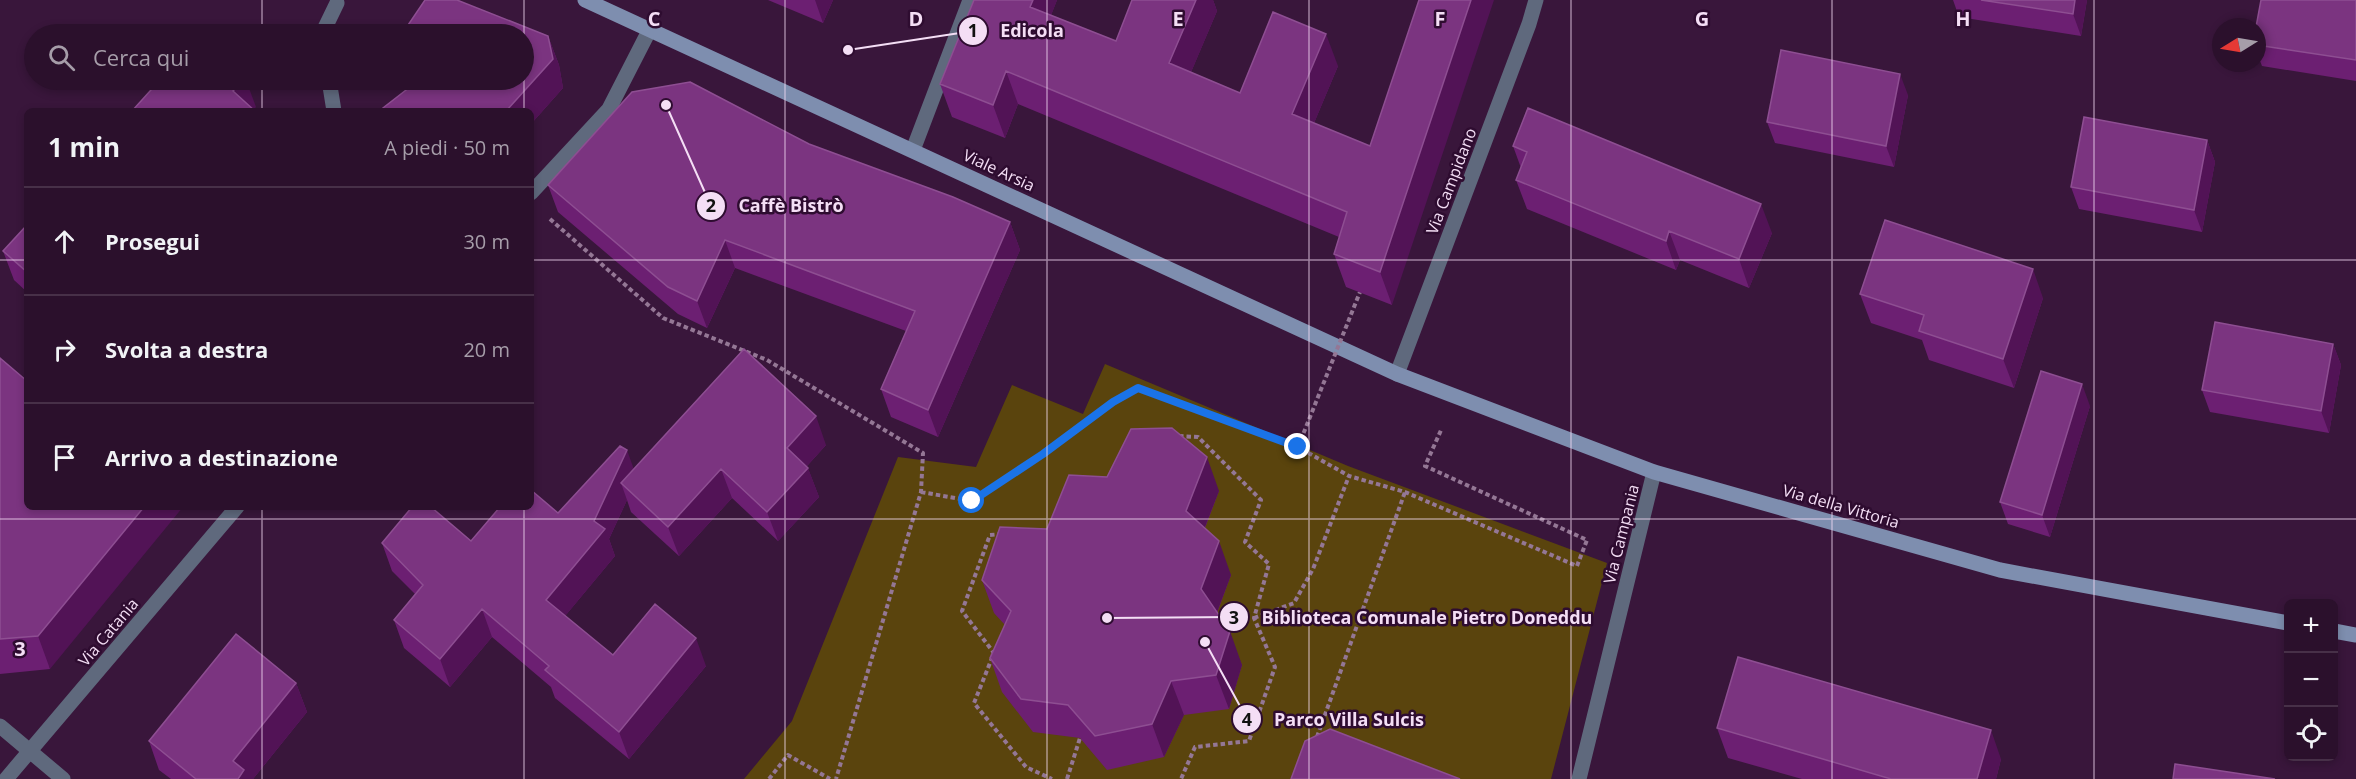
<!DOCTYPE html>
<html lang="it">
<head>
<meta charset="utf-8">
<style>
  body { margin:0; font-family:"Open Sans",sans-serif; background:#371e38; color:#f1f3f6 }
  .controls { position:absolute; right:18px; bottom:18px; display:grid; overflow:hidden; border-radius:9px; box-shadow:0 3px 9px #0003 }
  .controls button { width:54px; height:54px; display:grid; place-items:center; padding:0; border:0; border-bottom:2px solid #473048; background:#2b102c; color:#f1f3f6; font:30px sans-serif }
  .compass { position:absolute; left:2212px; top:18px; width:54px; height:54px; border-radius:50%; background:#2b102c; box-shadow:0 3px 9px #0003; rotate:259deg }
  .stop { position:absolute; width:18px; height:18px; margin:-14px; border:4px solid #1a73e8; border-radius:50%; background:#fff }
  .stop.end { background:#1a73e8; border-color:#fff; box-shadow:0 2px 6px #0008 }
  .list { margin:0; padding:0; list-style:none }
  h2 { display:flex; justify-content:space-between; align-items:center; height:78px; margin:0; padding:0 24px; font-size:26px }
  h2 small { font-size:20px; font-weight:400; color:#a69da9 }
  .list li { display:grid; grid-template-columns:39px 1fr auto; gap:18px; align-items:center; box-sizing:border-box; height:108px; padding:0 24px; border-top:2px solid #473048 }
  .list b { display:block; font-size:22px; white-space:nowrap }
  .list em { font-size:20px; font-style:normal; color:#a69da9 }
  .icon { flex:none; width:33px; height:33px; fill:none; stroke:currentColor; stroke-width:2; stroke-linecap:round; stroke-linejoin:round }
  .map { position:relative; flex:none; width:2356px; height:779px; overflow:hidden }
  .search { position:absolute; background:#2b102c; box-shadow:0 3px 9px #0003; left:24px; top:24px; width:510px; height:66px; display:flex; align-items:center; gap:15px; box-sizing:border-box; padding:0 21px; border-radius:33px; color:#a69da9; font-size:22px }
  .panel { position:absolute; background:#2b102c; box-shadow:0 3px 9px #0003; left:24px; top:108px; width:510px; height:402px; border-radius:9px }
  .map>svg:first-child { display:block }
  .green { fill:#5a440d }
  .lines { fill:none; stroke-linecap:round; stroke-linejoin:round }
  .path { stroke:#947795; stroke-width:4; stroke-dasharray:4.5 3; stroke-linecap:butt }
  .lane { stroke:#5f697d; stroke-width:15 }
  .street { stroke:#5f697d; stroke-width:15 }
  .secondary { stroke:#7e8eaf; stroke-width:15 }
  .path-bridge { stroke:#947795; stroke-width:4; stroke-dasharray:4.5 3; stroke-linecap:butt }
  .wall { fill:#6c1f72 }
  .shaded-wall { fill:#521356 }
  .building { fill:#7b3480; stroke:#8e4e92; stroke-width:1.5 }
  .route { stroke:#1a73e8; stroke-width:8 }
  .grid { fill:none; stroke:#f4def5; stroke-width:1.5; stroke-opacity:0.55 }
  .labels { text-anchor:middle; stroke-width:5; stroke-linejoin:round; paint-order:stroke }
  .street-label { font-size:16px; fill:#f4def5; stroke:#2e0c30 }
  .grid-label { font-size:20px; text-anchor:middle; font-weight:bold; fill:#f4def5; stroke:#2e0c30; stroke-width:5; stroke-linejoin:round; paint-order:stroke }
  .leader { fill:none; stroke:#f4def5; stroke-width:2 }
  .callout-dot { fill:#f4def5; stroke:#2e0c30; stroke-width:2 }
  .mark-label { font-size:18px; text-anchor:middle; font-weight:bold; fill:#111 }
  .callout-label { font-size:18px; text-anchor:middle; font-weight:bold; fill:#f4def5; stroke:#2e0c30; stroke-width:5; stroke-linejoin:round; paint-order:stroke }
</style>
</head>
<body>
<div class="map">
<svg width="2356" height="779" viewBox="0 0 2356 779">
  <rect width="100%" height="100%" fill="#39163b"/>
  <path class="green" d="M 1105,364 L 1348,466 L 1607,563 L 1551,779 L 744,779 L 792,721 L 898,457 L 976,467 L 1012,385 L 1083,414 Z"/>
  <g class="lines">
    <path class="path" d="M 550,219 L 663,318 L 767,360 L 923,453 L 921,492 L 836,779
      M 1179,436 L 1198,437 L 1261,500 L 1245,542 L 1269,564 L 1254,618 L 1275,667 L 1249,741 L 1195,747 L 1181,779
      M 921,492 L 972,501 L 1043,454 L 1113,402 L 1138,388 L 1298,447 L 1349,476 L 1405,492 L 1577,566 L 1587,540 L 1425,466 L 1442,428
      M 1002,534 L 990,535 L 962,611 L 994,653 L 974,703 L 1026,767 L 1052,779
      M 1254,618 L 1294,603 L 1313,569 L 1349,476
      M 1317,737 L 1405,492
      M 769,779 L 788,755 L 830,779
      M 1067,779 L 1080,738"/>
    <path class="lane" d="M 322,34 L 337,3
      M 329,80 L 334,111"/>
    <path class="street" d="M 913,150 L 970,0
      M 531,193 L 609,109 L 650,29
      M 1397,374 L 1529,24 L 1536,0
      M 0,726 L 63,779
      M 6,779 L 237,507
      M 1579,779 L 1654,472"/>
    <path class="secondary" d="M 585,0 L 1397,374 L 1654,472 L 2000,570 L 2288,623
      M 2334,631 L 2356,635"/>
    <path class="path-bridge" d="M 1298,447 L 1360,292"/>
  </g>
  <path class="wall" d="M 425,0 L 457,0 L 548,36 L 559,65 L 563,88 L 531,124 L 531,111 L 385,111 L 383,108 L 419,80 L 524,80 L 524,34 L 408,34 L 406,28 Z
    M 768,0 L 833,0 L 823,23 Z
    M 974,0 L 1057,0 L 1051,15 L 1116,41 L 1132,0 L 1213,0 L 1217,11 L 1191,72 L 1240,93 L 1338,66 L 1314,123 L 1370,146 L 1392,305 L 1346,287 L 1334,254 L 1339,237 L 1018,104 L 1005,138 L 952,117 L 940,84 Z
    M 1953,0 L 2087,0 L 2081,36 L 1959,17 Z
    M 2356,0 L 2356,81 L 2262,66 L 2257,53 L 2257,27 Z
    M 1908,95 L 1894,167 L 1775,143 L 1767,122 Z
    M 2207,140 L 2215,162 L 2202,232 L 2079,209 L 2071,187 Z
    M 809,144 L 1010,222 L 1020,250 L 938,437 L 891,417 L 881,389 L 906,331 L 735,268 L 707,328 L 678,314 L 558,212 L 548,185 Z
    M 1513,146 L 1772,233 L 1749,288 L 1680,260 L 1676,270 L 1527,209 L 1516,180 L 1521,168 Z
    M 27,225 L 27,292 L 14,280 L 3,251 Z
    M 1860,294 L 2043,298 L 2014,388 L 1929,360 L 1922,340 L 1871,323 Z
    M 2333,344 L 2341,365 L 2329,433 L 2210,412 L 2202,390 Z
    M 0,358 L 50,669 L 0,674 Z
    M 2090,406 L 2050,537 L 2008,524 L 2000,502 Z
    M 826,445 L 807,466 L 819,497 L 778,541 L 732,498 L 679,556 L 631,512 L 627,500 L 609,539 L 615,556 L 565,616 L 613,655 L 706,666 L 629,759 L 555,698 L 551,687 L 492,637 L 450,687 L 404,648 L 394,620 L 415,594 L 392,571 L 382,543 L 471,541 L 558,513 L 634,469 Z
    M 1107,477 L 1219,491 L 1205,528 L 1231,575 L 1217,613 L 1242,665 L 1229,709 L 1184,715 L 1164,757 L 1107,770 L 1080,738 L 1033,732 L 1002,692 L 990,658 L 1005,625 L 994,613 L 982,580 L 1047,529 Z
    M 296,683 L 307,712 L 253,779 L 171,779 L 159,770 L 149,741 Z
    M 1717,728 L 2001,759 L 1996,779 L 1802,779 L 1728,758 Z"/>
  <path class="shaded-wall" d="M 815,0 L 833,0 L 823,23 Z
    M 1033,0 L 1057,0 L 1042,39 L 1030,7 Z
    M 1196,0 L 1213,0 L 1217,11 L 1181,96 L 1169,63 Z
    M 1471,0 L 1494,0 L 1392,305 L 1380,272 Z
    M 2075,0 L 2087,0 L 2081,36 L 2073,14 Z
    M 1326,34 L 1338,66 L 1304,147 L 1292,114 Z
    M 548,36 L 559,65 L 563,88 L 531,124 L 531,111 L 506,111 Z
    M 1006,71 L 1018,104 L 1005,138 L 993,105 Z
    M 1900,74 L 1908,95 L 1894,167 L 1886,146 Z
    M 243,80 L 246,80 L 256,107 L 252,111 L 233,91 Z
    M 2207,140 L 2215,162 L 2202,232 L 2194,210 Z
    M 1761,204 L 1772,233 L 1749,288 L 1739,259 Z
    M 1010,222 L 1020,250 L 938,437 L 928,410 Z
    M 1669,231 L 1680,260 L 1676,270 L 1666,241 Z
    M 725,240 L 735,268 L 707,328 L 697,301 Z
    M 2033,269 L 2043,298 L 2014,388 L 2003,359 Z
    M 2333,344 L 2341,365 L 2329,433 L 2321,411 Z
    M 2082,384 L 2090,406 L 2050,537 L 2042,515 Z
    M 816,416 L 826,445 L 797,477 L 787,448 Z
    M 627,450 L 637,478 L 621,483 L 627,500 L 609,539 L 615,556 L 556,627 L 546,600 L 594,521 Z
    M 1207,457 L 1219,491 L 1198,545 L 1186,511 Z
    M 808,468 L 819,497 L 778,541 L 767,512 Z
    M 721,469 L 732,498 L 679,556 L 668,527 Z
    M 144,507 L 183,507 L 50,669 L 38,636 Z
    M 1219,541 L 1231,575 L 1213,623 L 1201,589 Z
    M 482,609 L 492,637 L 450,687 L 440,659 Z
    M 1230,631 L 1242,665 L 1229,709 L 1216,675 Z
    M 696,638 L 706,666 L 629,759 L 619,732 Z
    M 1171,681 L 1184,715 L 1164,757 L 1152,724 Z
    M 296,683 L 307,712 L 253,779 L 238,779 L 233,761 Z
    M 1991,730 L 2001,759 L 1996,779 L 1977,779 Z"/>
  <path class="building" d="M 425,0 L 457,0 L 548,36 L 553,59 L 506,111 L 387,111 L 383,108 L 419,80 L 524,80 L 524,34 L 426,34 L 406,28 Z
    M 974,0 L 1033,0 L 1030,7 L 1116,41 L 1132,0 L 1196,0 L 1169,63 L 1240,93 L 1273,12 L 1326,34 L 1292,114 L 1370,146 L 1419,0 L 1471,0 L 1380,272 L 1334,254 L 1347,212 L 1006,71 L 993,105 L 940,84 Z
    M 1981,0 L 2075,0 L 2073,14 Z
    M 2261,0 L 2356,0 L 2356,60 L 2257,45 L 2256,27 Z
    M 1781,50 L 1900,74 L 1886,146 L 1767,122 Z
    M 160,80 L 243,80 L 233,91 L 255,111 L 132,111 Z
    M 690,82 L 809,144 L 953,197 L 1010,222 L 928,410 L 881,389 L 915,311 L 725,240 L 697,301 L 668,287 L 548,185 L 632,92 Z
    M 1528,108 L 1761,204 L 1739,259 L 1669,231 L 1666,241 L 1516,180 L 1527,152 L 1513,146 Z
    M 2084,117 L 2207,140 L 2194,210 L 2071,187 Z
    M 1885,220 L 2033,269 L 2003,359 L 1919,331 L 1924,315 L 1860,294 Z
    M 27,225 L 27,272 L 3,251 Z
    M 2215,322 L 2333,344 L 2321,411 L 2202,390 Z
    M 744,349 L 816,416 L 787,448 L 808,468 L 767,512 L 721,469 L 668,527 L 621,483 Z
    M 0,358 L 27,381 L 27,507 L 144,507 L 38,636 L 0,639 Z
    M 2041,371 L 2082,384 L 2042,515 L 2000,502 Z
    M 1172,428 L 1207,457 L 1186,511 L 1219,541 L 1201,589 L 1230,631 L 1216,675 L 1171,681 L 1152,724 L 1095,736 L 1068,705 L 1021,699 L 990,658 L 1011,611 L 982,580 L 1000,527 L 1047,529 L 1069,475 L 1107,477 L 1131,429 Z
    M 620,446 L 627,450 L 594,521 L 605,529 L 546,600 L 613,655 L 655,604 L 696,638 L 619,732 L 545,670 L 549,666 L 482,609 L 440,659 L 394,620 L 423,585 L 382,543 L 412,507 L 431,507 L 471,541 L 500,507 L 531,507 L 531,490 L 558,513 Z
    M 236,634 L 296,683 L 233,761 L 244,770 L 238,779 L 196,779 L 149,741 Z
    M 1738,657 L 1991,730 L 1977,779 L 1891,779 L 1717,728 Z
    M 1330,729 L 1460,779 L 1291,779 L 1305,741 Z
    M 2175,764 L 2275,779 L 2173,779 Z"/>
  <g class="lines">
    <path class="route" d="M 972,501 L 1043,454 L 1113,402 L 1138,388 L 1298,447"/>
  </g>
  <path class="grid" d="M 262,0 L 262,34M 524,0 L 524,111M 785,0 L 785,779M 1047,0 L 1047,779M 1309,0 L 1309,779M 1571,0 L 1571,779M 1832,0 L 1832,779M 2094,0 L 2094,779M 262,80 L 262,111M 0,260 L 27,260M 531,260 L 2356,260M 262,507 L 262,779M 524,507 L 524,779M 0,519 L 2356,519"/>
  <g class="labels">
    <g class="street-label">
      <text transform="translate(999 170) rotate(25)" y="6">Viale Arsia</text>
      <text transform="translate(1451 181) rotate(-69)" y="6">Via Campidano</text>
      <text transform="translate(1841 506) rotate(16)" y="6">Via della Vittoria</text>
      <text transform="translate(1621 534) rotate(-76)" y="6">Via Campania</text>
      <text transform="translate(108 632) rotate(-50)" y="6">Via Catania</text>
    </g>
  </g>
  <g class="grid-label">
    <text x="654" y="26">C</text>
    <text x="916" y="26">D</text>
    <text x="1178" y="26">E</text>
    <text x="1440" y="26">F</text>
    <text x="1702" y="26">G</text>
    <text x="1963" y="26">H</text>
    <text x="20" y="656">3</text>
  </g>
  <path class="leader" d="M848 50L973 31M666 105L711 206M1107 618L1234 617M1205 642L1247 719"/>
  <g class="callout-dot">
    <circle cx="848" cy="50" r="6"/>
    <circle cx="666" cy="105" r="6"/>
    <circle cx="1107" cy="618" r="6"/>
    <circle cx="1205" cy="642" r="6"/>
    <circle cx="973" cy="31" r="15"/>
    <circle cx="711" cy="206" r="15"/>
    <circle cx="1234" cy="617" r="15"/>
    <circle cx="1247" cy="719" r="15"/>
  </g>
  <g class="mark-label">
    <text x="973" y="37">1</text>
    <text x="711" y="212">2</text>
    <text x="1234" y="624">3</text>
    <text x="1247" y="726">4</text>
  </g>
  <g class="callout-label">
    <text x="1032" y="37">Edicola</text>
    <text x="791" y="212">Caffè Bistrò</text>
    <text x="1427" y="624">Biblioteca Comunale Pietro Doneddu</text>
    <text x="1349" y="726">Parco Villa Sulcis</text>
  </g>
</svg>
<div class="controls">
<button>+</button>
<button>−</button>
<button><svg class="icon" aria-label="locate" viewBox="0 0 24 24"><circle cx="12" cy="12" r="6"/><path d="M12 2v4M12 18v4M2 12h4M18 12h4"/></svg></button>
</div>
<svg class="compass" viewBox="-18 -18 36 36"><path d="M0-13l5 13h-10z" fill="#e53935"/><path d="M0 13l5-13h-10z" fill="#a69da9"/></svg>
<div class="stop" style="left:972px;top:501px"></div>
<div class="stop end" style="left:1298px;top:447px"></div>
<div class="search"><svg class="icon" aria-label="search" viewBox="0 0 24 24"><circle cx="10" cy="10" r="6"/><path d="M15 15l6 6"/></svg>Cerca qui</div>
<section class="panel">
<h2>1 min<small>A piedi · 50 m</small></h2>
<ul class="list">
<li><svg class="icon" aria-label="ahead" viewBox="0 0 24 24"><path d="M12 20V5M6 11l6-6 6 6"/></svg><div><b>Prosegui</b></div><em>30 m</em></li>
<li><svg class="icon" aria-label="right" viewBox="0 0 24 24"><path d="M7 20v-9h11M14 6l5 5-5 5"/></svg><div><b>Svolta a destra</b></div><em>20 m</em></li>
<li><svg class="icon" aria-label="arrive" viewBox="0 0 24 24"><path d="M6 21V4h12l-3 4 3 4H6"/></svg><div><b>Arrivo a destinazione</b></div></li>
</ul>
</section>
</div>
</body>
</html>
